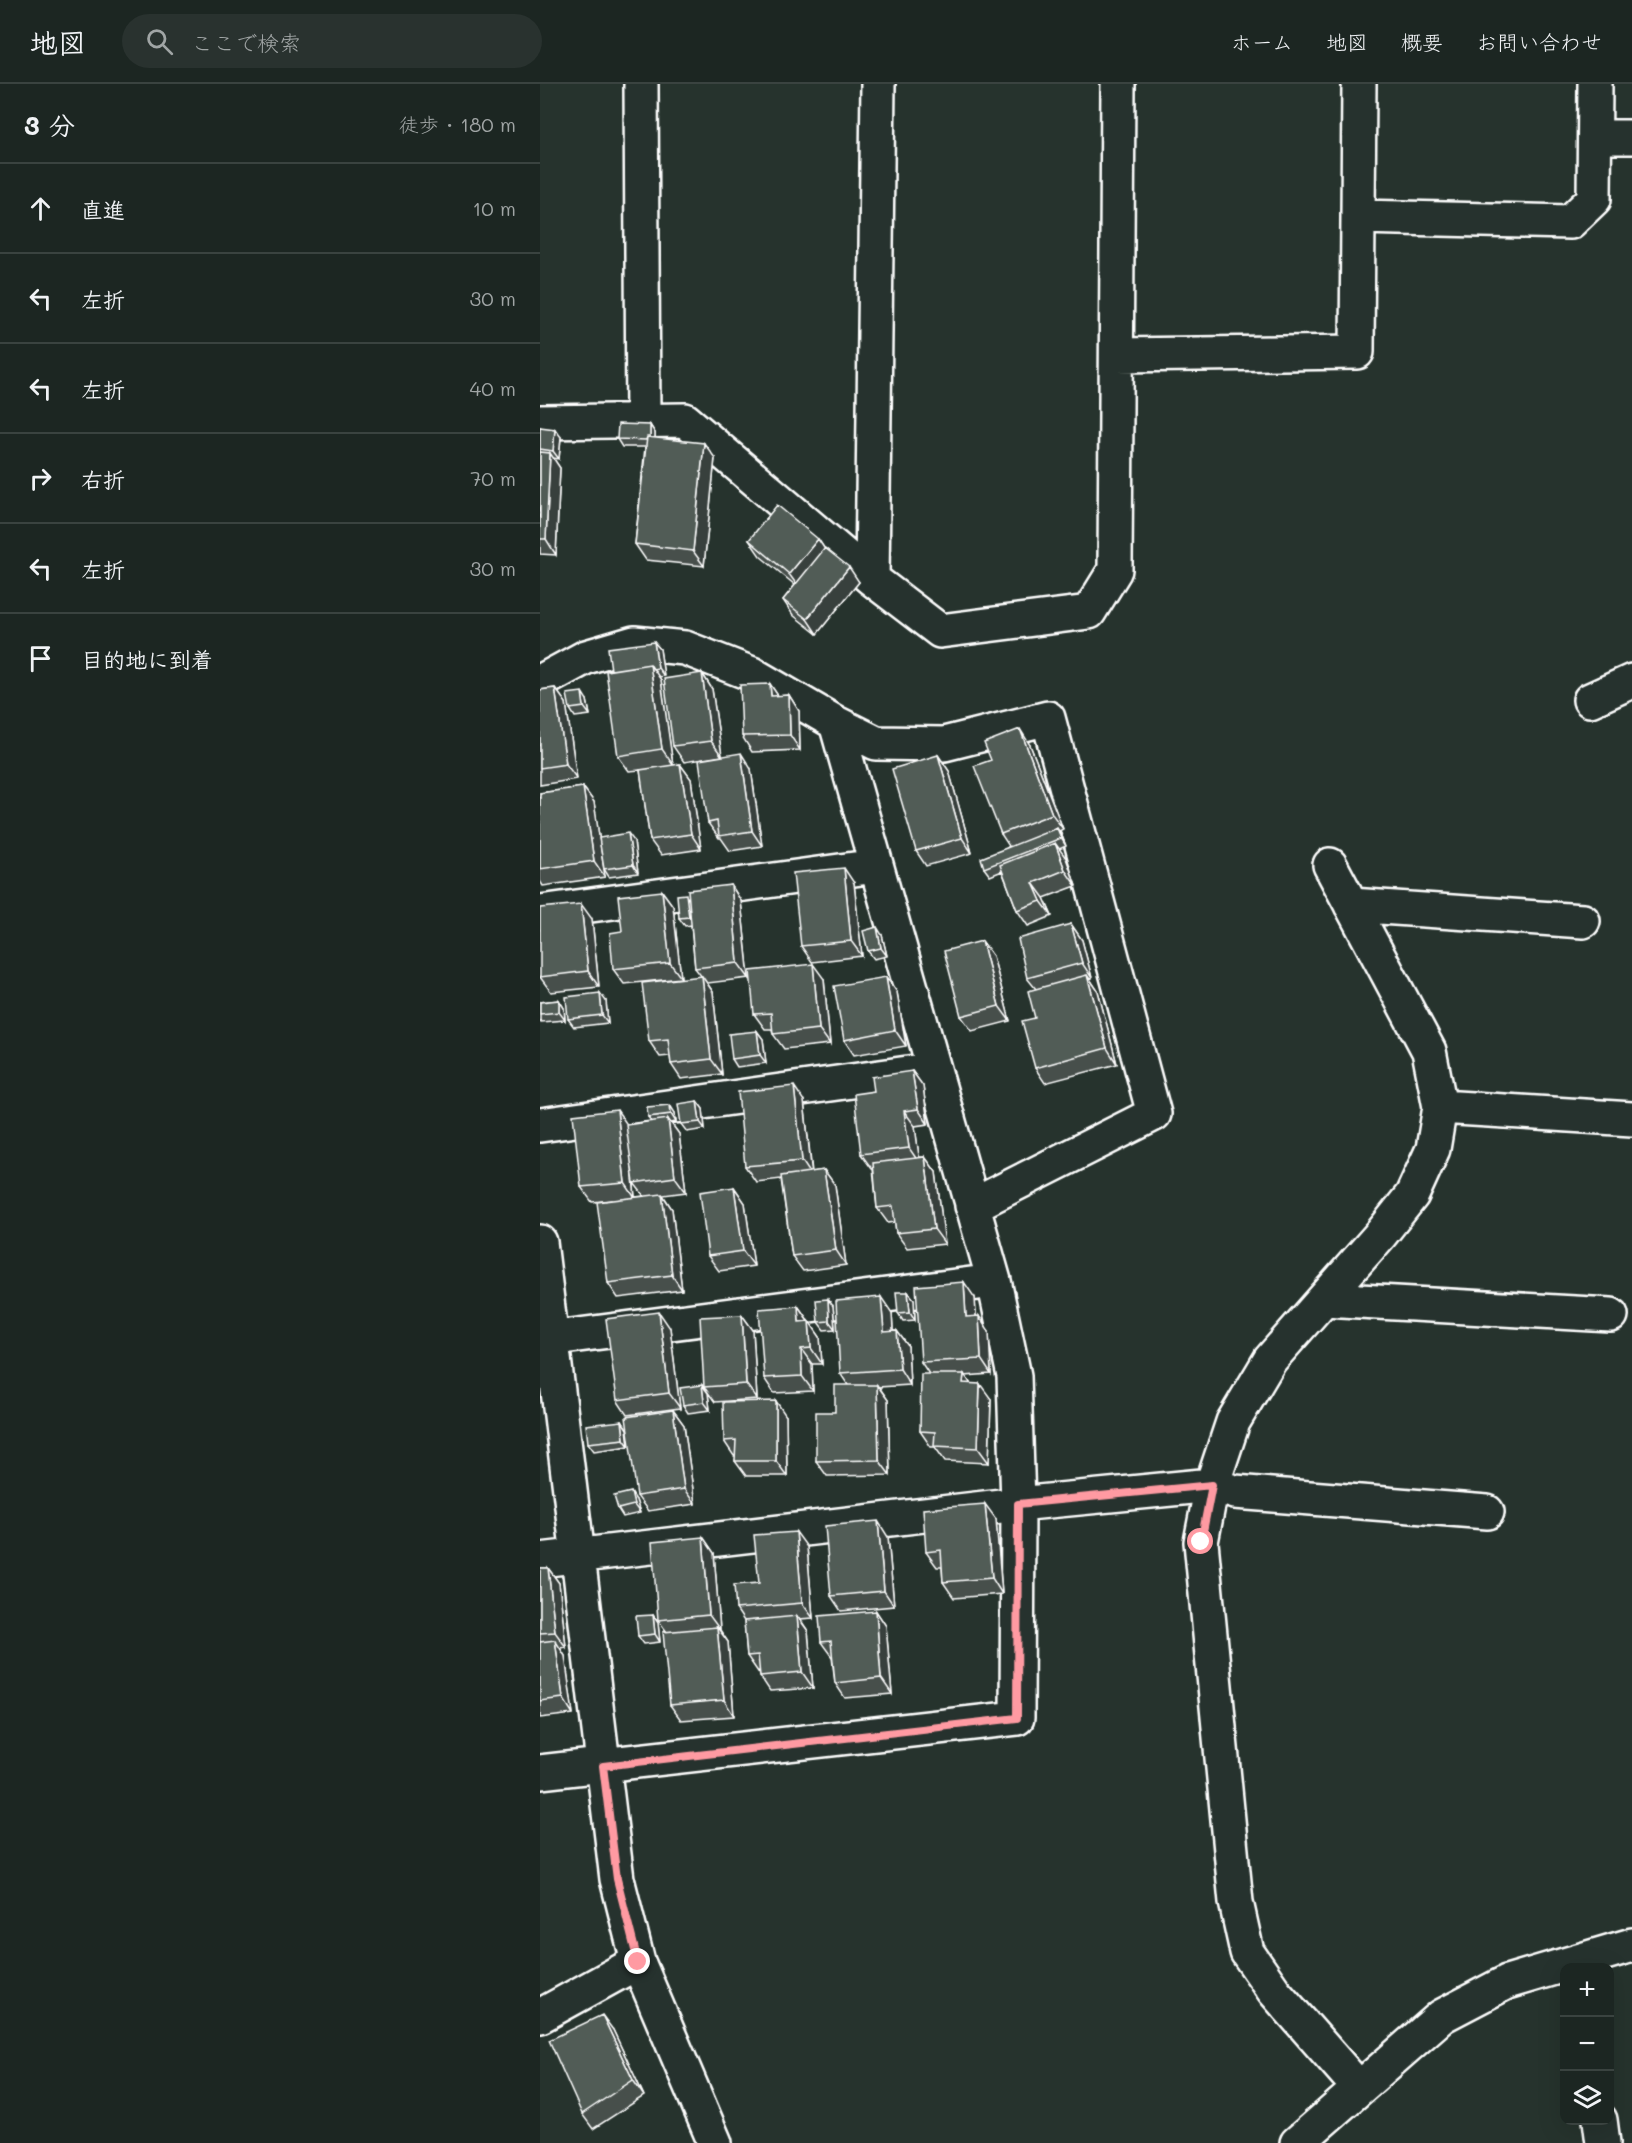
<!DOCTYPE html>
<html lang="ja">
<head>
<meta charset="utf-8">
<style>
  body { margin:0; font-family:Mali,"Klee One",sans-serif; background:#29322f; color:#f1f3f6 }
  .controls { position:absolute; right:18px; bottom:18px; display:grid; overflow:hidden; border-radius:12px; box-shadow:0 6px 24px #0002 }
  .controls button { width:54px; height:54px; display:grid; place-items:center; padding:0; border:0; border-bottom:2px solid #3a4340; background:#1c2622; color:#f1f3f6; font:30px sans-serif }
  .stop { position:absolute; width:18px; height:18px; margin:-14px; border:4px solid #ff9aa2; border-radius:50%; background:#fff }
  .stop.end { background:#ff9aa2; border-color:#fff; box-shadow:0 2px 6px #0008 }
  .list { margin:0; padding:0; list-style:none }
  h2 { display:flex; justify-content:space-between; align-items:center; height:78px; margin:0; padding:0 24px; font-size:26px }
  h2 small { font-size:20px; font-weight:400; color:#a0a5a5 }
  .list li { display:grid; grid-template-columns:39px 1fr auto; gap:18px; align-items:center; box-sizing:border-box; height:90px; padding:0 24px; border-top:2px solid #3a4340 }
  .list b { display:block; font-size:22px; white-space:nowrap }
  .list em { font-size:20px; font-style:normal; color:#a0a5a5 }
  .icon { flex:none; width:33px; height:33px; fill:none; stroke:currentColor; stroke-width:2; stroke-linecap:round; stroke-linejoin:round }
  .map { position:relative; flex:none; width:1092px; height:2059px; overflow:hidden }
  header { display:flex; align-items:center; gap:36px; box-sizing:border-box; height:84px; padding:0 30px; background:#1c2622; border-bottom:2px solid #3a4340 }
  header strong { font-size:28px }
  nav { display:flex; gap:33px; margin-inline-start:auto; font-size:21px }
  .search { width:420px; height:54px; background:#29322f; display:flex; align-items:center; gap:15px; box-sizing:border-box; padding:0 21px; border-radius:33px; color:#a0a5a5; font-size:22px }
  main { display:flex }
  aside { flex:1; background:#1c2622 }
  .map>svg:first-child { display:block }
  .lines { fill:none; stroke-linecap:round; stroke-linejoin:round }
  .minor-casing { stroke:#fff; stroke-width:38 }
  .minor { stroke:#26332d; stroke-width:33 }
  .wall { fill:#464f4b; stroke:#fff; stroke-width:1.5; fill-rule:evenodd }
  .shaded-wall { fill:#39403d; stroke:#fff; stroke-width:1.5 }
  .building { fill:#515c57; stroke:#fff; stroke-width:1.5 }
  .route { stroke:#ff9aa2; stroke-width:8 }
</style>
</head>
<body>
<header>
<strong>地図</strong>
<div class="search"><svg class="icon" aria-label="search" viewBox="0 0 24 24"><circle cx="10" cy="10" r="6"/><path d="M15 15l6 6"/></svg>ここで検索</div>
<nav><a>ホーム</a><a>地図</a><a>概要</a><a>お問い合わせ</a></nav>
</header>
<main>
<aside>
<h2>3 分<small>徒歩 · 180 m</small></h2>
<ul class="list">
<li><svg class="icon" aria-label="ahead" viewBox="0 0 24 24"><path d="M12 20V5M6 11l6-6 6 6"/></svg><div><b>直進</b></div><em>10 m</em></li>
<li><svg class="icon" aria-label="left" viewBox="0 0 24 24"><path d="M17 20v-9H6M10 6l-5 5 5 5"/></svg><div><b>左折</b></div><em>30 m</em></li>
<li><svg class="icon" aria-label="left" viewBox="0 0 24 24"><path d="M17 20v-9H6M10 6l-5 5 5 5"/></svg><div><b>左折</b></div><em>40 m</em></li>
<li><svg class="icon" aria-label="right" viewBox="0 0 24 24"><path d="M7 20v-9h11M14 6l5 5-5 5"/></svg><div><b>右折</b></div><em>70 m</em></li>
<li><svg class="icon" aria-label="left" viewBox="0 0 24 24"><path d="M17 20v-9H6M10 6l-5 5 5 5"/></svg><div><b>左折</b></div><em>30 m</em></li>
<li><svg class="icon" aria-label="arrive" viewBox="0 0 24 24"><path d="M6 21V4h12l-3 4 3 4H6"/></svg><div><b>目的地に到着</b></div></li>
</ul>
</aside>
<div class="map">
<svg width="1092" height="2059" viewBox="0 0 1092 2059">
  <rect width="100%" height="100%" fill="#26332d"/>
  <filter id="ink" filterUnits="userSpaceOnUse"><feTurbulence type="fractalNoise" baseFrequency=".0167" numOctaves="2"/><feDisplacementMap in="SourceGraphic" scale="12" xChannelSelector="R" yChannelSelector="G"/><feConvolveMatrix kernelMatrix="1 2 1 2 8 2 1 2 1" color-interpolation-filters="sRGB"/></filter>
  <g filter="url(#ink)">
    <g class="lines">
      <defs>
        <path id="minor" d="M 101,0 L 103,337
          M 1055,53 L 1092,53
          M 818,133 L 1030,138 L 1054,115 L 1055,0
          M 577,271 L 817,268 L 819,0
          M 0,338 L 145,336 L 332,495 L 338,0
          M 332,495 L 400,547 L 549,528 L 575,486 L 578,0
          M 0,598 L 46,573 L 94,559 L 145,564 L 212,590 L 296,639 L 336,659 L 404,660 L 508,634 L 614,1030 L 432,1122
          M 1050,616 L 1092,597
          M 790,781 L 889,967 L 900,1023 L 893,1065 L 872,1111 L 841,1150 L 730,1276 L 693,1338 L 672,1401 L 661,1458 L 696,1818 L 707,1868 L 734,1907 L 819,2004
          M 811,821 L 1043,837
          M 0,828 L 336,782
          M 900,1023 L 1092,1035
          M 0,1041 L 375,988
          M 0,1158 L 77,1795 L 98,1878 L 175,2059
          M 784,1215 L 1071,1231
          M 0,1256 L 454,1197
          M 0,1476 L 478,1420 L 672,1401 L 695,1408 L 947,1428
          M 0,1688 L 477,1634 L 478,1420 L 474,1292 L 454,1197 L 296,639
          M 0,1932 L 98,1878
          M 1060,2036 L 1063,2059
          M 757,2059 L 902,1932 L 967,1898 L 1092,1861"/>
      </defs>
      <use href="#minor" class="minor-casing"/>
      <use href="#minor" class="minor"/>
    </g>
    <path class="wall" d="M 110,341 L 115,349 L 115,354 L 175,374 L 164,482 L 106,476 L 95,460 L 105,363 L 82,363 L 77,355 Z
      M 0,343 L 21,353 L 19,375 L 13,374 L 20,384 L 16,471 L 0,470 Z
      M 278,455 L 284,464 L 319,498 L 277,550 L 253,531 L 243,516 L 255,501 L 220,472 L 209,456 Z
      M 114,558 L 120,565 L 124,592 L 119,593 L 121,596 L 133,681 L 140,680 L 151,695 L 161,765 L 121,771 L 110,756 L 100,686 L 89,687 L 78,672 L 71,586 Z
      M 162,589 L 172,605 L 182,672 L 144,678 L 133,662 Z
      M 230,600 L 238,612 L 249,611 L 259,627 L 260,666 L 212,668 L 202,652 Z
      M 15,604 L 26,619 L 37,695 L 0,701 L 0,606 Z
      M 47,616 L 50,631 L 35,633 L 30,625 Z
      M 490,661 L 523,745 L 519,747 L 522,752 L 526,762 L 519,765 L 526,774 L 536,802 L 504,814 L 512,832 L 488,842 L 477,826 L 462,787 L 450,792 L 444,784 L 469,762 L 461,750 L 451,676 Z
      M 398,671 L 409,687 L 432,769 L 386,782 L 376,767 Z
      M 211,685 L 222,762 L 190,767 L 181,754 L 179,754 L 168,739 Z
      M 43,703 L 54,718 L 65,793 L 3,802 L 0,797 L 0,709 Z
      M 94,757 L 98,789 L 69,793 L 64,785 Z
      M 314,799 L 322,872 L 272,878 L 261,862 Z
      M 191,801 L 201,817 L 209,894 L 167,899 L 173,908 L 182,990 L 141,995 L 131,980 L 130,972 L 120,973 L 109,957 L 162,893 L 155,884 L 151,841 L 145,842 L 139,834 L 148,813 Z
      M 122,807 L 133,822 L 141,894 L 84,900 L 73,885 L 82,847 Z
      M 52,835 L 59,903 L 11,908 L 0,893 Z
      M 531,840 L 542,856 L 552,894 L 550,895 L 558,907 L 577,980 L 505,999 L 495,984 L 496,905 L 487,894 Z
      M 342,851 L 347,872 L 334,875 L 328,867 Z
      M 442,857 L 453,872 L 470,937 L 432,947 L 421,932 Z
      M 346,893 L 357,908 L 366,962 L 314,971 L 304,956 Z
      M 284,895 L 290,960 L 244,965 L 233,950 L 232,945 L 225,945 L 214,930 Z
      M 19,916 L 24,924 L 25,936 L 1,938 L 0,936 L 0,918 Z
      M 66,917 L 68,939 L 34,943 L 28,935 Z
      M 217,947 L 223,955 L 226,979 L 197,983 L 192,975 Z
      M 372,987 L 383,1002 L 388,1040 L 375,1042 L 379,1073 L 385,1073 L 396,1088 L 405,1160 L 367,1164 L 356,1149 L 355,1138 L 348,1139 L 337,1124 L 333,1085 L 332,1085 L 321,1070 L 334,1007 Z
      M 157,1017 L 163,1025 L 165,1045 L 147,1048 L 141,1040 Z
      M 264,1017 L 272,1088 L 284,1086 L 295,1101 L 306,1181 L 263,1187 L 252,1172 L 241,1095 L 216,1098 L 205,1082 Z
      M 135,1029 L 136,1038 L 131,1039 L 139,1050 L 146,1108 L 123,1111 L 132,1125 L 142,1206 L 78,1214 L 68,1199 L 72,1116 L 52,1118 L 41,1103 L 87,1040 L 111,1037 L 108,1033 ZM 93,1090 L 94,1099 L 104,1112 L 95,1113 Z
      M 194,1103 L 205,1119 L 214,1182 L 179,1187 L 168,1172 Z
      M 368,1208 L 374,1215 L 375,1236 L 363,1237 L 358,1229 Z
      M 435,1214 L 436,1232 L 449,1247 L 451,1290 L 425,1292 L 430,1300 L 451,1315 L 449,1379 L 405,1377 L 395,1363 L 391,1363 L 380,1347 L 389,1290 L 381,1278 Z
      M 258,1222 L 280,1253 L 282,1280 L 272,1280 L 273,1307 L 234,1309 L 224,1294 Z
      M 293,1222 L 295,1245 L 284,1246 L 278,1238 Z
      M 352,1229 L 353,1247 L 357,1247 L 368,1262 L 370,1301 L 339,1303 L 348,1316 L 350,1391 L 287,1392 L 276,1377 L 295,1328 L 308,1301 L 300,1289 Z
      M 202,1231 L 213,1246 L 217,1315 L 175,1318 L 164,1303 Z
      M 130,1244 L 140,1324 L 87,1331 L 77,1316 Z
      M 168,1309 L 170,1326 L 148,1329 L 143,1321 Z
      M 133,1326 L 144,1341 L 155,1420 L 108,1427 L 97,1412 Z
      M 246,1332 L 247,1392 L 206,1392 L 195,1377 L 196,1372 L 194,1372 L 184,1357 Z
      M 82,1337 L 87,1345 L 89,1362 L 54,1367 L 48,1359 Z
      M 96,1416 L 100,1429 L 83,1433 L 78,1425 Z
      M 456,1435 L 462,1510 L 414,1514 L 403,1498 L 402,1483 L 397,1483 L 386,1468 Z
      M 163,1453 L 174,1469 L 180,1546 L 188,1558 L 194,1632 L 141,1636 L 130,1621 L 127,1548 L 118,1536 Z
      M 348,1453 L 354,1522 L 301,1527 L 291,1512 Z
      M 267,1463 L 273,1534 L 260,1535 L 268,1547 L 273,1604 L 230,1607 L 220,1592 L 219,1587 L 218,1588 L 207,1572 L 204,1537 L 196,1525 L 219,1499 Z
      M 0,1484 L 8,1484 L 19,1499 L 26,1563 L 20,1564 L 25,1572 L 33,1630 L 0,1634 Z
      M 336,1527 L 346,1542 L 352,1610 L 305,1614 L 295,1599 L 292,1573 L 281,1558 Z
      M 113,1531 L 118,1539 L 120,1558 L 104,1560 L 98,1552 Z
      M 73,1946 L 104,2012 L 53,2045 L 42,2030 Z"/>
    <path class="shaded-wall" d="M 110,341 L 115,349 L 115,363 L 110,356 Z
      M 15,345 L 21,353 L 19,375 L 13,367 Z
      M 164,359 L 175,374 L 164,482 L 153,467 Z
      M 10,369 L 20,384 L 16,471 L 6,455 Z
      M 278,455 L 288,470 L 260,505 L 249,490 Z
      M 309,483 L 319,498 L 277,550 L 267,535 Z
      M 114,558 L 120,565 L 124,592 L 118,584 Z
      M 110,580 L 121,596 L 133,681 L 122,665 Z
      M 162,589 L 172,605 L 182,672 L 171,657 Z
      M 230,600 L 241,616 L 231,612 Z
      M 15,604 L 26,619 L 37,695 L 26,680 Z
      M 42,608 L 47,616 L 50,631 L 44,623 Z
      M 249,611 L 259,627 L 260,666 L 250,651 Z
      M 480,645 L 490,661 L 523,745 L 512,730 Z
      M 201,669 L 211,685 L 222,762 L 212,747 Z
      M 398,671 L 409,687 L 432,769 L 422,754 Z
      M 140,680 L 151,695 L 161,765 L 151,750 Z
      M 43,703 L 54,718 L 65,793 L 54,777 Z
      M 517,744 L 522,752 L 526,762 L 521,754 Z
      M 88,749 L 94,757 L 98,789 L 93,781 Z
      M 515,759 L 526,774 L 536,802 L 525,786 Z
      M 304,784 L 314,799 L 322,872 L 311,857 Z
      M 493,799 L 504,814 L 512,832 L 501,817 Z
      M 191,801 L 201,817 L 209,894 L 198,879 Z
      M 122,807 L 133,822 L 141,894 L 130,879 Z
      M 41,820 L 52,835 L 59,903 L 48,887 Z
      M 531,840 L 542,856 L 552,894 L 542,879 Z
      M 337,843 L 342,851 L 347,872 L 341,864 Z
      M 442,857 L 453,872 L 470,937 L 459,922 Z
      M 273,880 L 284,895 L 290,960 L 279,945 Z
      M 547,891 L 558,907 L 577,980 L 567,964 Z
      M 162,892 L 173,908 L 182,990 L 171,975 Z
      M 346,893 L 357,908 L 366,962 L 355,946 Z
      M 60,909 L 66,917 L 68,939 L 62,931 Z
      M 19,916 L 24,924 L 25,936 L 19,928 Z
      M 217,947 L 223,955 L 226,979 L 220,971 Z
      M 372,987 L 383,1002 L 388,1040 L 378,1025 Z
      M 254,1002 L 264,1017 L 272,1092 L 262,1077 Z
      M 157,1017 L 163,1025 L 165,1045 L 160,1038 Z
      M 130,1021 L 135,1029 L 136,1038 L 131,1030 Z
      M 77,1026 L 88,1042 L 95,1114 L 85,1099 Z
      M 364,1027 L 375,1042 L 380,1080 L 369,1064 Z
      M 128,1035 L 139,1050 L 146,1108 L 135,1093 Z
      M 385,1073 L 396,1088 L 405,1160 L 394,1145 Z
      M 284,1086 L 295,1101 L 306,1181 L 296,1166 Z
      M 194,1103 L 205,1119 L 214,1182 L 203,1167 Z
      M 122,1110 L 132,1125 L 142,1206 L 132,1191 Z
      M 424,1198 L 435,1214 L 437,1248 L 426,1233 Z
      M 368,1208 L 374,1215 L 375,1236 L 370,1228 Z
      M 341,1213 L 352,1229 L 354,1263 L 344,1248 Z
      M 288,1215 L 293,1222 L 295,1245 L 289,1237 Z
      M 258,1222 L 269,1238 L 259,1238 Z
      M 119,1228 L 130,1244 L 140,1324 L 129,1309 Z
      M 202,1231 L 213,1246 L 217,1315 L 206,1300 Z
      M 439,1232 L 449,1247 L 451,1290 L 441,1275 Z
      M 269,1237 L 280,1253 L 282,1280 L 271,1264 Z
      M 357,1247 L 368,1262 L 370,1301 L 360,1285 Z
      M 261,1265 L 272,1280 L 273,1307 L 262,1292 Z
      M 424,1290 L 435,1306 L 423,1299 Z
      M 440,1300 L 451,1315 L 449,1379 L 438,1364 Z
      M 162,1301 L 168,1309 L 170,1326 L 164,1318 Z
      M 337,1301 L 348,1316 L 350,1391 L 339,1376 Z
      M 236,1317 L 246,1332 L 247,1392 L 236,1377 Z
      M 133,1326 L 144,1341 L 155,1420 L 144,1405 Z
      M 82,1337 L 87,1345 L 89,1362 L 84,1355 Z
      M 91,1408 L 96,1416 L 100,1429 L 94,1421 Z
      M 445,1420 L 456,1435 L 462,1510 L 452,1494 Z
      M 338,1437 L 348,1453 L 354,1522 L 344,1507 Z
      M 256,1448 L 267,1463 L 273,1534 L 262,1519 Z
      M 163,1453 L 174,1469 L 180,1546 L 169,1531 Z
      M 8,1484 L 19,1499 L 26,1563 L 15,1548 Z
      M 336,1527 L 346,1542 L 352,1610 L 341,1594 Z
      M 113,1531 L 118,1539 L 120,1558 L 115,1550 Z
      M 257,1532 L 268,1547 L 273,1604 L 262,1588 Z
      M 177,1543 L 188,1558 L 194,1632 L 184,1616 Z
      M 15,1556 L 25,1572 L 33,1630 L 23,1614 Z
      M 62,1931 L 73,1946 L 104,2012 L 93,1996 Z"/>
    <path class="building" d="M 78,340 L 110,341 L 110,353 L 107,353 L 106,356 L 77,355 Z
      M 0,343 L 15,345 L 13,367 L 0,365 Z
      M 107,353 L 164,359 L 153,467 L 95,460 Z
      M 0,368 L 10,369 L 6,455 L 0,455 Z
      M 237,421 L 278,455 L 249,490 L 209,456 Z
      M 285,464 L 309,483 L 267,535 L 243,516 Z
      M 114,558 L 118,584 L 113,585 L 110,580 L 71,586 L 68,564 Z
      M 110,580 L 122,665 L 78,672 L 66,587 Z
      M 162,589 L 171,657 L 133,662 L 124,595 Z
      M 230,600 L 231,612 L 249,611 L 250,651 L 202,652 L 200,601 Z
      M 15,604 L 26,680 L 0,684 L 0,606 Z
      M 42,608 L 44,623 L 30,625 L 27,610 Z
      M 480,645 L 512,730 L 461,750 L 434,682 L 451,676 L 444,659 Z
      M 201,669 L 212,747 L 179,752 L 177,737 L 168,739 L 159,676 Z
      M 398,671 L 422,754 L 376,767 L 352,685 Z
      M 140,680 L 151,750 L 110,756 L 100,686 Z
      M 43,703 L 54,777 L 0,785 L 0,709 Z
      M 517,744 L 521,754 L 444,784 L 441,774 Z
      M 88,749 L 93,781 L 64,785 L 59,754 Z
      M 515,759 L 525,786 L 493,799 L 501,817 L 477,826 L 460,781 Z
      M 304,784 L 311,857 L 261,862 L 253,789 Z
      M 191,801 L 198,879 L 155,884 L 148,806 Z
      M 122,807 L 130,879 L 73,885 L 70,849 L 82,847 L 78,812 Z
      M 146,810 L 149,833 L 139,834 L 137,811 Z
      M 41,820 L 48,887 L 0,893 L 0,824 Z
      M 531,840 L 542,879 L 487,894 L 478,855 Z
      M 337,843 L 341,864 L 328,867 L 323,847 Z
      M 442,857 L 459,922 L 421,932 L 404,867 Z
      M 273,880 L 279,945 L 233,950 L 231,929 L 214,930 L 210,887 Z
      M 547,891 L 567,964 L 495,984 L 482,937 L 495,934 L 488,907 Z
      M 162,892 L 171,975 L 131,980 L 128,955 L 109,957 L 102,899 Z
      M 346,893 L 355,946 L 304,956 L 294,902 Z
      M 60,909 L 62,931 L 28,935 L 26,913 Z
      M 19,916 L 19,928 L 0,930 L 0,918 Z
      M 217,947 L 220,971 L 192,975 L 189,950 Z
      M 372,987 L 378,1025 L 364,1027 L 369,1064 L 321,1070 L 314,1010 L 334,1007 L 332,993 Z
      M 254,1002 L 262,1077 L 205,1082 L 198,1008 Z
      M 157,1017 L 160,1038 L 141,1040 L 138,1020 Z
      M 130,1021 L 131,1030 L 108,1033 L 107,1023 Z
      M 77,1026 L 85,1099 L 41,1103 L 33,1031 Z
      M 128,1035 L 135,1093 L 94,1099 L 86,1041 Z
      M 385,1073 L 394,1145 L 356,1149 L 353,1122 L 337,1124 L 333,1079 Z
      M 284,1086 L 296,1166 L 252,1172 L 241,1092 Z
      M 194,1103 L 203,1167 L 168,1172 L 160,1108 Z
      M 122,1110 L 132,1191 L 68,1199 L 57,1118 Z
      M 424,1198 L 426,1233 L 439,1232 L 441,1275 L 381,1278 L 376,1202 Z
      M 356,1208 L 368,1208 L 370,1228 L 358,1229 Z
      M 341,1213 L 344,1248 L 357,1247 L 360,1285 L 300,1289 L 296,1217 Z
      M 288,1215 L 289,1237 L 278,1238 L 276,1216 Z
      M 258,1222 L 259,1238 L 269,1237 L 271,1264 L 261,1265 L 262,1292 L 224,1294 L 219,1225 Z
      M 119,1228 L 129,1309 L 77,1316 L 66,1235 Z
      M 202,1231 L 206,1300 L 164,1303 L 160,1233 Z
      M 381,1290 L 424,1290 L 423,1299 L 440,1300 L 438,1364 L 394,1362 L 395,1348 L 380,1347 Z
      M 162,1301 L 164,1318 L 143,1321 L 140,1304 Z
      M 295,1301 L 337,1301 L 339,1376 L 276,1377 L 276,1328 L 295,1328 Z
      M 236,1317 L 236,1377 L 195,1377 L 196,1356 L 184,1357 L 183,1318 Z
      M 133,1326 L 144,1405 L 97,1412 L 86,1333 Z
      M 82,1337 L 84,1355 L 48,1359 L 46,1341 Z
      M 91,1408 L 94,1421 L 78,1425 L 74,1412 Z
      M 445,1420 L 452,1494 L 403,1498 L 401,1466 L 386,1468 L 383,1425 Z
      M 338,1437 L 344,1507 L 291,1512 L 285,1442 Z
      M 256,1448 L 262,1519 L 196,1525 L 194,1501 L 219,1499 L 214,1451 Z
      M 163,1453 L 169,1531 L 118,1536 L 112,1458 Z
      M 0,1484 L 8,1484 L 15,1548 L 0,1549 Z
      M 336,1527 L 341,1594 L 295,1599 L 291,1557 L 281,1558 L 279,1532 Z
      M 113,1531 L 115,1550 L 98,1552 L 96,1532 Z
      M 257,1532 L 262,1588 L 220,1592 L 218,1571 L 207,1572 L 204,1537 Z
      M 177,1543 L 184,1616 L 130,1621 L 123,1548 Z
      M 15,1556 L 23,1614 L 0,1617 L 0,1558 Z
      M 62,1931 L 93,1996 L 42,2030 L 9,1956 Z"/>
  </g>
  <g class="lines" filter="url(#ink)">
    <path class="route" d="M 98,1878 L 77,1795 L 63,1682 L 477,1634 L 478,1420 L 672,1401 L 661,1458"/>
  </g>
</svg>
<div class="controls">
<button>+</button>
<button>−</button>
<button><svg class="icon" aria-label="layers" viewBox="0 0 24 24"><path d="M12 4l9 5-9 5-9-5zM3 14l9 5 9-5"/></svg></button>
</div>
<div class="stop" style="left:661px;top:1458px"></div>
<div class="stop end" style="left:98px;top:1878px"></div>
</div>
</main>
</body>
</html>
